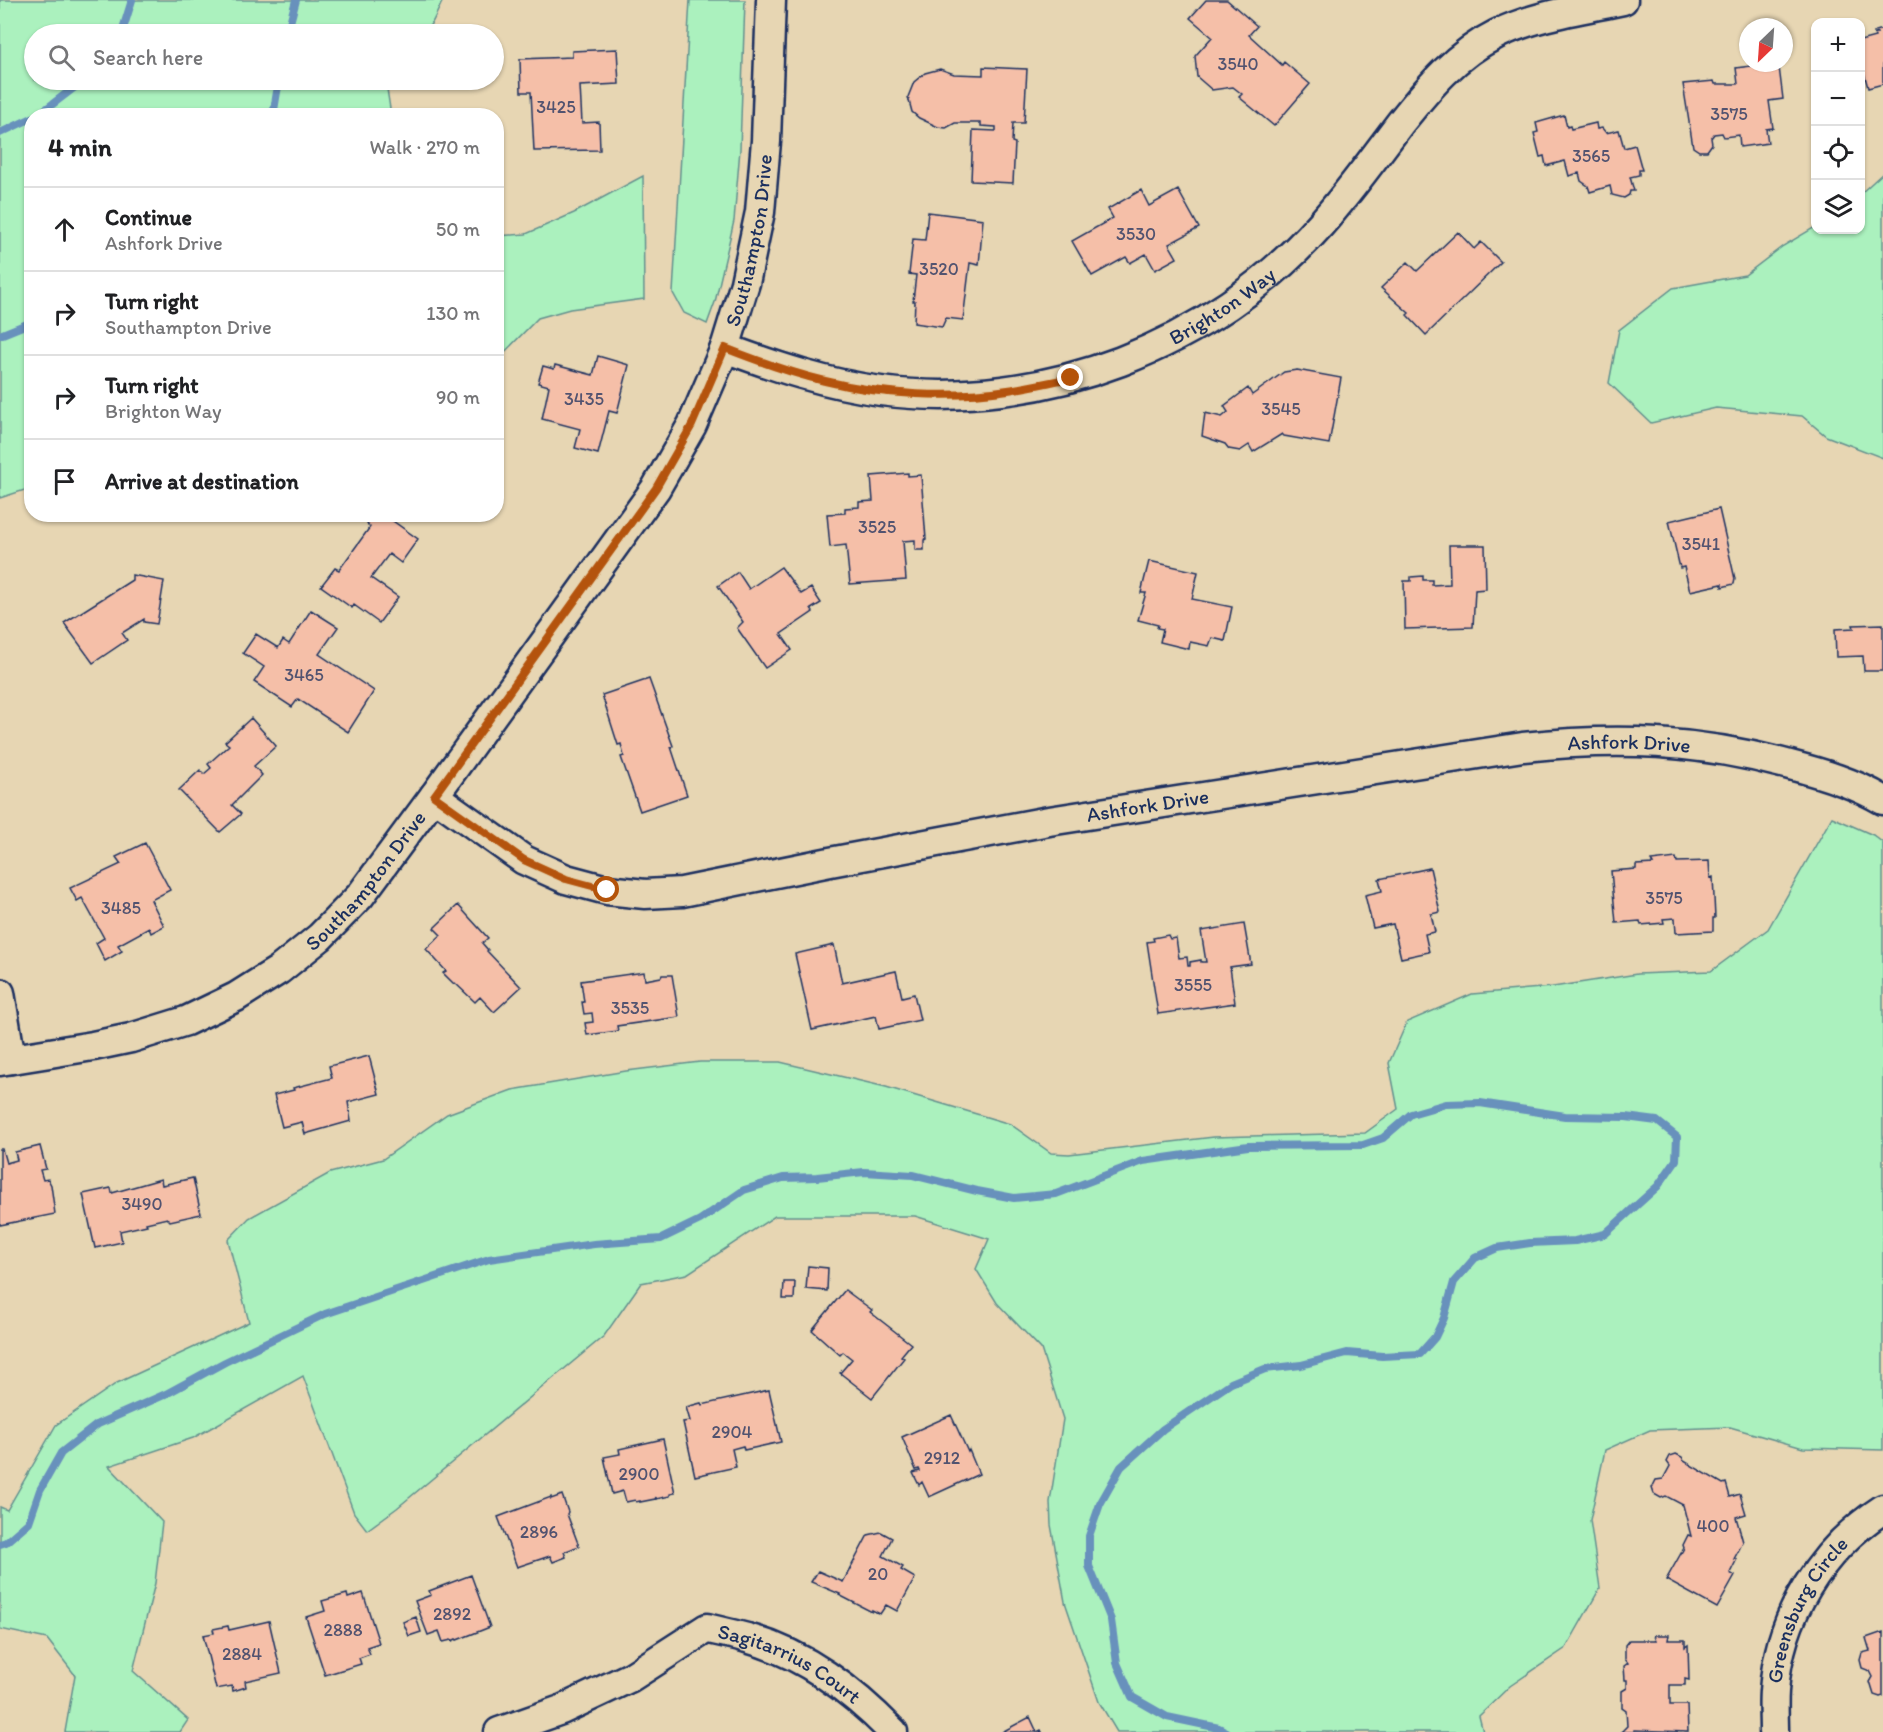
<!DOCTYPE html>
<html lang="en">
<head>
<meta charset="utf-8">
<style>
  body { margin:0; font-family:Itim,sans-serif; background:#f6f6f6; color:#202124 }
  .controls { position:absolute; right:18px; top:18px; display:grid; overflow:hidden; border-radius:12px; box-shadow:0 2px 4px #0004 }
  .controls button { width:54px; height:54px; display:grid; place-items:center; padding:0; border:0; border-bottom:2px solid #e0e0e0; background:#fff; color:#202124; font:30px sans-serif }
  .compass { position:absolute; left:1739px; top:18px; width:54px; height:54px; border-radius:50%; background:#fff; box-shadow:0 2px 4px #0004; rotate:205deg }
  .stop { position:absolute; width:18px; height:18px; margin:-14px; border:4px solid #b45309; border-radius:50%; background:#fff }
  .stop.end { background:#b45309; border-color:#fff; box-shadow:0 2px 6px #0008 }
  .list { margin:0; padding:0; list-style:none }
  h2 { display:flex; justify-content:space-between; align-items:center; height:78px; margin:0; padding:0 24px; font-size:26px }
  h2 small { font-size:20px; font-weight:400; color:#757577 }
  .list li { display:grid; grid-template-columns:39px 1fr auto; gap:18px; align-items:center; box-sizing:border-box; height:84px; padding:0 24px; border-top:2px solid #e0e0e0 }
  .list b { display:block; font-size:22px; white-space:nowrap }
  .list p { margin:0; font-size:20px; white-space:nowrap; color:#757577 }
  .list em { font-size:20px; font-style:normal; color:#757577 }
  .icon { flex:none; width:33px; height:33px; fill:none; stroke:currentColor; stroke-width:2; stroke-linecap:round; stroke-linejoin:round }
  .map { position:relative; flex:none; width:1883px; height:1732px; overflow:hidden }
  .search { position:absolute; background:#fff; box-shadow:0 2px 4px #0004; left:24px; top:24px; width:480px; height:66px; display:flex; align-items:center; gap:15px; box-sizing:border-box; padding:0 21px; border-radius:33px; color:#757577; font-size:22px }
  .panel { position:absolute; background:#fff; box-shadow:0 2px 4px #0004; left:24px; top:108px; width:480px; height:414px; border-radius:24px }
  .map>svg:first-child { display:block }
  .green { fill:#abf1be; stroke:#63908e; stroke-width:1.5 }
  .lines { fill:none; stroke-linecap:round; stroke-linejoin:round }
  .stream { stroke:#6891bc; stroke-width:8 }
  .building { fill:#f5bfa8; stroke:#1b2f5e; stroke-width:1.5 }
  .street-casing { stroke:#1b2f5e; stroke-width:33 }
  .street { stroke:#e7d6b3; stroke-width:28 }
  .route { stroke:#b45309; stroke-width:8 }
  .labels { text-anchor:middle; stroke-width:4.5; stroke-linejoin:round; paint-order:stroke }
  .number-label { font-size:18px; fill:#525370 }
  .street-label { font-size:21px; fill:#1b2f5e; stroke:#e7d6b3 }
</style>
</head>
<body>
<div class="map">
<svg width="1883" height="1732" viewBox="0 0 1883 1732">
  <rect width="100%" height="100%" fill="#e7d6b3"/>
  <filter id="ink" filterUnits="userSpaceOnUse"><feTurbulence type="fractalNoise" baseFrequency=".0167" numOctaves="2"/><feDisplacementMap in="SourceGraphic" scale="12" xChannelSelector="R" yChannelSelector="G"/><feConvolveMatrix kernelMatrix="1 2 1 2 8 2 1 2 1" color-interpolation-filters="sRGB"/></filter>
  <g filter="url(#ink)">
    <path class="green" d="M 0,0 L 443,0 L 433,21 L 424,34 L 34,34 L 34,80 L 394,80 L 387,89 L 391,115 L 32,116 L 31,488 L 0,498 Z
      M 690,0 L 745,0 L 740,149 L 734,221 L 715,302 L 707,324 L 684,313 L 673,293 Z
      M 1883,173 L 1883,458 L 1826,436 L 1802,416 L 1716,408 L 1651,423 L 1609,383 L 1619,330 L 1673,288 L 1745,275 L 1783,246 L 1815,227 L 1816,230 L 1860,230 L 1861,193 Z
      M 643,176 L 644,299 L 570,309 L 538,318 L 497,360 L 497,236 L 526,234 L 574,213 Z
      M 1832,817 L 1873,835 L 1883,843 L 1883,1450 L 1803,1448 L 1730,1427 L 1650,1430 L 1605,1450 L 1590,1520 L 1600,1588 L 1566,1648 L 1510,1686 L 1479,1716 L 1483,1732 L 1117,1732 L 1099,1702 L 1065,1602 L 1051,1525 L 1050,1502 L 1063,1419 L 1041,1349 L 997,1303 L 976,1269 L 989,1239 L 915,1216 L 775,1216 L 687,1274 L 641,1283 L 604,1336 L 397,1508 L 367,1530 L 354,1513 L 303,1376 L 193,1438 L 109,1466 L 162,1522 L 155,1583 L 133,1671 L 188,1720 L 180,1732 L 65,1732 L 75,1675 L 47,1639 L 0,1629 L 0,1507 L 7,1510 L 56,1425 L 117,1383 L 249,1322 L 228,1240 L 249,1218 L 330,1173 L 383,1159 L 447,1114 L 512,1090 L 626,1071 L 700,1062 L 780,1062 L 886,1087 L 1010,1124 L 1051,1153 L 1069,1154 L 1214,1137 L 1365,1133 L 1398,1109 L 1389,1063 L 1407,1022 L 1472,994 L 1553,987 L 1637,974 L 1711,971 L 1768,929 Z"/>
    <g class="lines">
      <path class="stream" d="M 120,34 L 123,29 L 132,0
        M 287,34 L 296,0
        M 37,116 L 84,80
        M 273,116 L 279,80
        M 0,133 L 32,118
        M 0,335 L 32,322
        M 0,1544 L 6,1542 L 29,1522 L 40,1490 L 61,1453 L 98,1424 L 166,1394 L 225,1362 L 325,1314 L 489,1259 L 594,1244 L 661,1239 L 700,1220 L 744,1190 L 783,1178 L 817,1177 L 864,1172 L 913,1175 L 977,1191 L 1014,1198 L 1056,1194 L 1143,1161 L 1248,1146 L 1363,1145 L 1383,1138 L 1411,1114 L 1446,1104 L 1480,1103 L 1565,1116 L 1626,1117 L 1657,1121 L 1677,1137 L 1676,1160 L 1658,1186 L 1605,1234 L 1575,1241 L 1530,1243 L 1497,1248 L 1475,1258 L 1454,1282 L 1444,1318 L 1435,1337 L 1420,1354 L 1382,1356 L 1347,1353 L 1301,1365 L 1265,1369 L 1231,1383 L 1163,1429 L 1121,1467 L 1100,1504 L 1089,1536 L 1089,1566 L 1111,1620 L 1117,1663 L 1132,1697 L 1167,1717 L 1219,1728 L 1227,1732"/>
    </g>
    <path class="building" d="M 1206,0 L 1227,0 L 1257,26 L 1249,35 L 1282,65 L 1284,62 L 1310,84 L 1274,126 L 1239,97 L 1242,94 L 1233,87 L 1212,90 L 1197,77 L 1195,56 L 1212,37 L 1190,18 Z
      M 1883,29 L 1883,84 L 1868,88 L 1860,57 L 1860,41 L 1875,37 L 1874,33 L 1877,33 L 1876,31 Z
      M 617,49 L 619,84 L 580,86 L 582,123 L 599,122 L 600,150 L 534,151 L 531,92 L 521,92 L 520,59 L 572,57 L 572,51 Z
      M 1766,64 L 1766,69 L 1779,67 L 1783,99 L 1769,101 L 1773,128 L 1766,129 L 1768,143 L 1740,147 L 1739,135 L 1724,137 L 1722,133 L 1714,134 L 1711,138 L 1712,144 L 1707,151 L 1699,151 L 1693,147 L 1683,84 L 1714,81 L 1715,84 L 1738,84 L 1736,68 Z
      M 983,67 L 1027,69 L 1024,123 L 1013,123 L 1012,142 L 1015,143 L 1013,183 L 971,181 L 973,130 L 996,131 L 996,127 L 981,126 L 981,123 L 955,123 L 946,128 L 938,127 L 919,118 L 912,112 L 908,97 L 914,82 L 925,73 L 940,69 L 954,74 L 983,75 Z
      M 1564,115 L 1567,127 L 1570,126 L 1571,129 L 1596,123 L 1597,129 L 1602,128 L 1606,133 L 1619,130 L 1624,148 L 1635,145 L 1642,170 L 1639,170 L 1639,175 L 1630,177 L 1634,191 L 1630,191 L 1629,195 L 1624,198 L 1612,195 L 1610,186 L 1590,192 L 1588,186 L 1581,181 L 1579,173 L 1569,176 L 1565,161 L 1546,166 L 1544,156 L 1540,157 L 1534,133 L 1538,132 L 1536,123 Z
      M 1141,190 L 1149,206 L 1178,190 L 1199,228 L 1169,244 L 1177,258 L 1155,270 L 1146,254 L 1130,263 L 1126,257 L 1092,276 L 1072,241 L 1113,218 L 1108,209 Z
      M 928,212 L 983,219 L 979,265 L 970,263 L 963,320 L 946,318 L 942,327 L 914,323 L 915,301 L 913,301 L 916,275 L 909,274 L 913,239 L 925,240 Z
      M 1458,232 L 1474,249 L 1481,242 L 1501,262 L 1426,335 L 1407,315 L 1409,313 L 1381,288 L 1408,262 L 1417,271 Z
      M 598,356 L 629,365 L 617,413 L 609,411 L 598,454 L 575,448 L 580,429 L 542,419 L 549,386 L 538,383 L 543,366 L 554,369 L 555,365 L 593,375 Z
      M 1297,370 L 1341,378 L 1329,444 L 1284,436 L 1282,434 L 1253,452 L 1249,445 L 1240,451 L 1229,449 L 1225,444 L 1202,436 L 1205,413 L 1222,417 L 1228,412 L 1224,406 L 1248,388 L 1252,395 L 1284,372 Z
      M 908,473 L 908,476 L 921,475 L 926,539 L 924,540 L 924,550 L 915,550 L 915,540 L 903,541 L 906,580 L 850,584 L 846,545 L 830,547 L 827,514 L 845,513 L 845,508 L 859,507 L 859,502 L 873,501 L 871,476 Z
      M 1719,509 L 1735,579 L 1734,584 L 1722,587 L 1722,584 L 1690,591 L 1684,567 L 1680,568 L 1669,521 Z
      M 374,514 L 383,514 L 418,539 L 401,563 L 389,554 L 371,578 L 398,597 L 379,623 L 354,605 L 352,608 L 321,586 L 335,568 L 339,570 L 370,527 L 367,524 Z
      M 1449,545 L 1485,545 L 1486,589 L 1475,590 L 1473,627 L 1405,629 L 1404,581 L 1411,581 L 1411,577 L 1423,576 L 1423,580 L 1432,580 L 1432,585 L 1450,584 Z
      M 1149,561 L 1198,572 L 1192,599 L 1232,607 L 1225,641 L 1212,638 L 1209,646 L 1190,642 L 1189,649 L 1160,642 L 1163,629 L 1157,628 L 1158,625 L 1138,620 L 1146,593 L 1141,593 Z
      M 781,567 L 801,594 L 811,588 L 821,603 L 811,609 L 813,612 L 781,634 L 792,650 L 765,668 L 737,628 L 743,622 L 718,586 L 738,572 L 749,589 Z
      M 132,575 L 164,581 L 157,624 L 144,622 L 144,619 L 122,633 L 127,640 L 93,663 L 64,623 L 132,580 Z
      M 311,610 L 338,627 L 319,654 L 374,691 L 348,732 L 298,699 L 292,707 L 254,682 L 264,667 L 243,653 L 256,634 L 278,648 L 283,640 L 289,644 Z
      M 1883,624 L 1883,671 L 1864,671 L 1863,656 L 1836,657 L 1835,629 L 1854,628 L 1853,625 Z
      M 649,679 L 673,746 L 671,747 L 687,795 L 640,811 L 621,757 L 624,756 L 621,744 L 618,745 L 602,695 Z
      M 251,718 L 276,746 L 254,766 L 262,775 L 232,805 L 241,814 L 220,832 L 179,790 L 200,770 L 204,774 L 211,768 L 208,764 L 229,745 L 225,742 Z
      M 145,843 L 170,890 L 151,900 L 164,926 L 151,933 L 149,928 L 118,945 L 122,951 L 105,961 L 96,943 L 104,938 L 82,898 L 77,901 L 70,888 L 121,864 L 116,857 Z
      M 1676,858 L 1677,862 L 1709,861 L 1710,878 L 1713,877 L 1715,918 L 1713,918 L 1713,931 L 1676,933 L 1675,918 L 1663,919 L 1664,923 L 1641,925 L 1640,921 L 1616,923 L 1611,871 L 1636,869 L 1636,865 L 1653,864 L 1651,861 Z
      M 1430,868 L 1440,912 L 1431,914 L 1435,932 L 1425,934 L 1429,952 L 1401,958 L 1393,924 L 1373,928 L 1365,895 L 1382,891 L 1379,879 Z
      M 458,905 L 488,938 L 482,943 L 488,950 L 487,951 L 521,987 L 494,1012 L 480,997 L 475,1002 L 455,983 L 454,984 L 443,973 L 446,971 L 426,949 L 441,935 L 434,928 Z
      M 1244,924 L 1251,964 L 1230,967 L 1235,1003 L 1158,1014 L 1147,942 L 1154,941 L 1153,938 L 1168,935 L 1170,939 L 1176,938 L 1179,958 L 1187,957 L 1188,966 L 1190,966 L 1190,962 L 1201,960 L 1201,962 L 1206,962 L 1201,931 Z
      M 834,945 L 842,983 L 896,971 L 902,997 L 914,994 L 920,1020 L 879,1029 L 876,1016 L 812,1030 L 795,954 Z
      M 644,972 L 645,980 L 661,977 L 662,975 L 672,975 L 679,1017 L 617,1026 L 618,1031 L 587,1035 L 585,1023 L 593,1022 L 592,1013 L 584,1014 L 582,1002 L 584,1002 L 581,981 Z
      M 369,1056 L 379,1094 L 348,1102 L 351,1121 L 305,1134 L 302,1122 L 282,1127 L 274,1095 L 294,1090 L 293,1088 L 332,1078 L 329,1066 Z
      M 40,1146 L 46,1169 L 40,1170 L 43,1180 L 48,1179 L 51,1185 L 55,1214 L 0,1225 L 0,1149 L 2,1149 L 6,1163 L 17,1160 L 15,1152 Z
      M 193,1178 L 201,1214 L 170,1221 L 167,1218 L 146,1223 L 147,1225 L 120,1231 L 122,1242 L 95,1248 L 83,1194 L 111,1188 L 112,1193 L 161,1179 L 162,1185 Z
      M 808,1266 L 828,1268 L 827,1291 L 806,1289 Z
      M 784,1282 L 795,1282 L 794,1299 L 783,1299 Z
      M 845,1290 L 872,1310 L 870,1312 L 911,1344 L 901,1356 L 904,1358 L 872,1398 L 840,1373 L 852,1359 L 843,1352 L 840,1355 L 812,1330 Z
      M 769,1390 L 781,1442 L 744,1450 L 743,1446 L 732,1449 L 736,1467 L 695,1476 L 683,1422 L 690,1421 L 686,1407 L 701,1403 L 702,1405 Z
      M 951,1415 L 968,1452 L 969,1450 L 979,1474 L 929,1497 L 922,1482 L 919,1485 L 913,1473 L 920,1471 L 919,1469 L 916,1470 L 902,1437 Z
      M 663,1439 L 675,1493 L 670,1494 L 670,1496 L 656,1499 L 656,1497 L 655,1499 L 640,1502 L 640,1501 L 636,1502 L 635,1500 L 626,1502 L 623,1491 L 612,1494 L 604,1457 L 620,1454 L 619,1449 Z
      M 1676,1454 L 1682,1457 L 1684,1461 L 1723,1484 L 1726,1483 L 1730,1497 L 1740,1494 L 1746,1514 L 1736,1517 L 1743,1542 L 1734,1559 L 1737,1559 L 1730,1573 L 1735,1576 L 1717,1608 L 1666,1580 L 1684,1548 L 1683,1545 L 1688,1535 L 1691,1536 L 1683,1505 L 1666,1496 L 1661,1498 L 1654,1494 L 1652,1488 L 1656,1480 L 1663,1479 L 1670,1466 L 1667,1462 L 1670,1456 Z
      M 562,1495 L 568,1512 L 567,1514 L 579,1546 L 564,1552 L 566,1557 L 553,1562 L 550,1556 L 517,1567 L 498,1517 L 551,1497 L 551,1499 Z
      M 881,1532 L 892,1538 L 883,1556 L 903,1567 L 901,1570 L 915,1578 L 897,1611 L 886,1605 L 880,1614 L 872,1610 L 872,1612 L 839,1595 L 840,1594 L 811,1582 L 818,1571 L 843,1582 L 868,1535 Z
      M 471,1575 L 490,1627 L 457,1640 L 456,1639 L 452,1641 L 451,1640 L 443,1642 L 439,1631 L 428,1635 L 415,1601 L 431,1595 L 429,1591 Z
      M 363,1593 L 379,1643 L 367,1647 L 370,1654 L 359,1658 L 361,1664 L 325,1675 L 306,1617 L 325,1611 L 322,1601 L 347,1594 L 348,1598 Z
      M 416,1617 L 421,1632 L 409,1636 L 403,1622 Z
      M 269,1621 L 281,1673 L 245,1681 L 246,1687 L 233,1691 L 232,1686 L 216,1689 L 203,1635 L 214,1633 L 213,1629 L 228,1626 L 229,1630 Z
      M 1883,1632 L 1883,1696 L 1880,1697 L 1874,1695 L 1870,1682 L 1873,1677 L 1870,1671 L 1862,1668 L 1860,1660 L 1862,1653 L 1870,1651 L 1866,1638 Z
      M 1654,1635 L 1669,1635 L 1668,1640 L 1685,1640 L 1685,1647 L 1688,1645 L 1689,1680 L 1685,1679 L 1685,1685 L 1670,1685 L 1670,1705 L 1687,1705 L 1688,1732 L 1634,1730 L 1634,1732 L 1621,1732 L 1627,1726 L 1626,1710 L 1622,1707 L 1622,1691 L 1627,1688 L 1627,1680 L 1625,1680 L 1624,1666 L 1628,1663 L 1625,1659 L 1625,1645 L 1629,1640 L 1656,1640 Z
      M 1030,1717 L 1037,1732 L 1041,1730 L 1042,1732 L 1002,1732 Z"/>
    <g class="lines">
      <defs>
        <g id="street">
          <path id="s1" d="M 725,348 C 776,367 827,384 881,391 C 1042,412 1213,346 1320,225 C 1349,193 1375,156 1401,122 C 1429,87 1455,55 1497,34 C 1536,15 1581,9 1623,0"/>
          <path id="s2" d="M 434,796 L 524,860 L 566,879 L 607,890 L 645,894 L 682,892 L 830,862 L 1049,821 L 1523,747 C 1618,737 1697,740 1790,765 C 1821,773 1855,783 1883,800"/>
          <path d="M 0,993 L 11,1059"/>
          <path id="s3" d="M 0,1061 L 93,1046 L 131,1038 L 186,1021 L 236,997 L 279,970 L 320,937 L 360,896 L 434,796 L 656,488 L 692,425 L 725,348 L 745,283 L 760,212 L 766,141 L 771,0"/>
          <path id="s4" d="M 499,1732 L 561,1710 L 631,1677 L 707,1628 C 720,1632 734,1634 747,1638 C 805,1654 852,1690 893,1732"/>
          <path id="s5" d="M 1774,1732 C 1774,1719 1773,1704 1774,1691 C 1779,1616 1821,1549 1883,1509"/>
        </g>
      </defs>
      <use href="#street" class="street-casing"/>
      <use href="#street" class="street"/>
    </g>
  </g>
  <g class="lines" filter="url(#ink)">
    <path class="route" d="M 607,890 L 566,879 L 524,860 L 434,796 L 656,488 L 692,425 L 725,348 C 758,361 791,373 825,381 C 881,395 951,399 1008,390 C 1029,387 1050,382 1071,378"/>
  </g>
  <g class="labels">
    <g class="number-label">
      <text x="1238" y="70">3540</text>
      <text x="556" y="113">3425</text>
      <text x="1729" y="120">3575</text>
      <text x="1591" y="162">3565</text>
      <text x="1136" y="240">3530</text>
      <text x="939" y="275">3520</text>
      <text x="584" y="405">3435</text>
      <text x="1281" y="415">3545</text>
      <text x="877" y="533">3525</text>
      <text x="1701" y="550">3541</text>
      <text x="304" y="681">3465</text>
      <text x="1664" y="904">3575</text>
      <text x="121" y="914">3485</text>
      <text x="1193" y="991">3555</text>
      <text x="630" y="1014">3535</text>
      <text x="142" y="1210">3490</text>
      <text x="732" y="1438">2904</text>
      <text x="942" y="1464">2912</text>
      <text x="639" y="1480">2900</text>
      <text x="1713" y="1532">400</text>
      <text x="539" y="1538">2896</text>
      <text x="878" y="1580">20</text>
      <text x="452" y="1620">2892</text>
      <text x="343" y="1636">2888</text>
      <text x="242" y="1660">2884</text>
    </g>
    <g class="street-label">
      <text dy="7" stroke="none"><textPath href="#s3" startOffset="1178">Southampton Drive</textPath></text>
      <text dy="7" stroke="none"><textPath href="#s1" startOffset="522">Brighton Way</textPath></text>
      <text dy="7" stroke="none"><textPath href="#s2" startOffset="1234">Ashfork Drive</textPath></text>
      <text dy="7" stroke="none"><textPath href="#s2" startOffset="748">Ashfork Drive</textPath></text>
      <text dy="7" stroke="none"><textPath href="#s3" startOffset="422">Southampton Drive</textPath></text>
      <text dy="7" stroke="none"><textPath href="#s5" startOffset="130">Greensburg Circle</textPath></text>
      <text dy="7" stroke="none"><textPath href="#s4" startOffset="324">Sagitarrius Court</textPath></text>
    </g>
  </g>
</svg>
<div class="controls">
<button>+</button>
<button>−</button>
<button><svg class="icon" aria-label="locate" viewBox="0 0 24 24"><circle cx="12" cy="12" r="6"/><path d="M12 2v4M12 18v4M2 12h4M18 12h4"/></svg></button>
<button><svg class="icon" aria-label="layers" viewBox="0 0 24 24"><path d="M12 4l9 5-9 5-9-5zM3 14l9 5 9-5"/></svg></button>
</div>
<svg class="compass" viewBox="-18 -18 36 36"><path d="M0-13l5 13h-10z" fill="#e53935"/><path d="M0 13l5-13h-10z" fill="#757577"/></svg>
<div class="stop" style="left:607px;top:890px"></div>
<div class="stop end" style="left:1071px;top:378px"></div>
<div class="search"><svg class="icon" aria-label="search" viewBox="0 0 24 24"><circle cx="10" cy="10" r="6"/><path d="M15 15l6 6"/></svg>Search here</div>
<section class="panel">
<h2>4 min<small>Walk · 270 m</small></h2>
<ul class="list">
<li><svg class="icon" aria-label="ahead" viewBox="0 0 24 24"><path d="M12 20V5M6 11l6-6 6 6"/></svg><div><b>Continue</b><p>Ashfork Drive</p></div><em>50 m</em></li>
<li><svg class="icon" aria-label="right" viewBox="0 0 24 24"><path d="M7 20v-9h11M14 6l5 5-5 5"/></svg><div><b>Turn right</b><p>Southampton Drive</p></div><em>130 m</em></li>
<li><svg class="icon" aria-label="right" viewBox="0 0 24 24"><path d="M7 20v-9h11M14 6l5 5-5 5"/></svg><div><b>Turn right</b><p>Brighton Way</p></div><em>90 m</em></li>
<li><svg class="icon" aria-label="arrive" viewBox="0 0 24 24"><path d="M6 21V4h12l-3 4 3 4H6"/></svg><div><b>Arrive at destination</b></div></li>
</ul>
</section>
</div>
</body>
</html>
